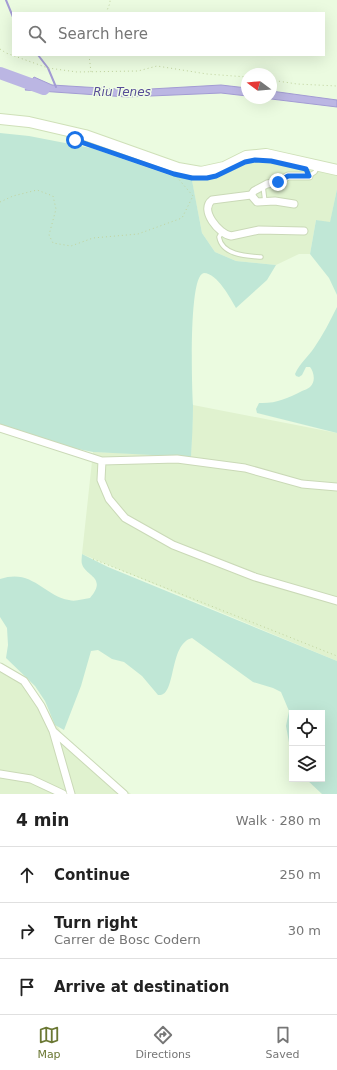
<!DOCTYPE html>
<html lang="en">
<head>
<meta charset="utf-8">
<style>
  body { margin:0; font-family:"DejaVu Sans",sans-serif; background:#f6f6f6; color:#222 }
  .controls { position:absolute; right:12px; bottom:12px; display:grid; overflow:hidden; border-radius:0px; box-shadow:0 4px 16px #0002 }
  .controls button { width:36px; height:36px; display:grid; place-items:center; padding:0; border:0; border-bottom:1px solid #e0e0e0; background:#fff; color:#222; font:20px sans-serif }
  .compass { position:absolute; left:241px; top:68px; width:36px; height:36px; border-radius:50%; background:#fff; box-shadow:0 4px 16px #0002; rotate:286deg }
  .stop { position:absolute; width:12px; height:12px; margin:-9px; border:3px solid #1a73e8; border-radius:50%; background:#fff }
  .stop.end { background:#1a73e8; border-color:#fff; box-shadow:0 1px 4px #0008 }
  .list { margin:0; padding:0; list-style:none }
  h2 { display:flex; justify-content:space-between; align-items:center; height:52px; margin:0; padding:0 16px; font-size:17px }
  h2 small { font-size:13px; font-weight:400; color:#767676 }
  .list li { display:grid; grid-template-columns:26px 1fr auto; gap:12px; align-items:center; box-sizing:border-box; height:56px; padding:0 16px; border-top:1px solid #e0e0e0 }
  .list b { display:block; font-size:15px; white-space:nowrap }
  .list p { margin:0; font-size:13px; white-space:nowrap; color:#767676 }
  .list em { font-size:13px; font-style:normal; color:#767676 }
  .icon { flex:none; width:22px; height:22px; fill:none; stroke:currentColor; stroke-width:2; stroke-linecap:round; stroke-linejoin:round }
  .map { position:relative; flex:none; width:337px; height:794px; overflow:hidden }
  .search { position:absolute; background:#fff; box-shadow:0 4px 16px #0002; left:12px; right:12px; top:12px; height:44px; display:flex; align-items:center; gap:10px; box-sizing:border-box; padding:0 14px; border-radius:0px; color:#767676; font-size:15px }
  .sheet { height:220px; background:#fff }
  nav { display:flex; justify-content:space-around; align-items:center; box-sizing:border-box; height:56px; border-top:1px solid #e0e0e0; background:#fff; font-size:11px; color:#767676 }
  nav a { display:grid; justify-items:center; gap:2px }
  nav .on { color:#6b7834 }
  .map>svg:first-child { display:block }
  .residential { fill:#e0f2cf }
  .green { fill:#c0e7d6 }
  .water { fill:#bbb6e3; stroke:#a39cd4 }
  .lines { fill:none; stroke-linecap:round; stroke-linejoin:round }
  .stream { stroke:#a39cd4; stroke-width:2 }
  .river { stroke:#bbb6e3; stroke-width:12 }
  .lane-casing { stroke:#cad9b7; stroke-width:5.5 }
  .street-casing { stroke:#cad9b7; stroke-width:9 }
  .secondary-casing { stroke:#cfe0b8; stroke-width:12 }
  .path { stroke:#c0d39d; stroke-width:1; stroke-dasharray:1 3; stroke-linecap:butt }
  .lane { stroke:#fff; stroke-width:3.5 }
  .street { stroke:#fff; stroke-width:7 }
  .secondary { stroke:#fff; stroke-width:10 }
  .route { stroke:#1a73e8; stroke-width:5 }
  .labels { text-anchor:middle; stroke-width:3; stroke-linejoin:round; paint-order:stroke }
  .water-label { font-size:12px; font-style:italic; fill:#574d97; stroke:#f0fee5 }
</style>
</head>
<body>
<div class="map">
<svg width="337" height="794" viewBox="0 0 337 794">
  <rect width="100%" height="100%" fill="#ebfbe0"/>
  <path class="residential" d="M 266,158 L 337,175 L 337,189 L 330,223 L 316,220 L 310,254 L 299,254 L 276,265 L 236,261 L 215,252 L 202,233 L 191,176 L 215,173 L 248,159 Z
    M 193,405 L 337,433 L 337,661 L 82,554 L 93,452 L 191,456 Z
    M 0,664 L 24,676 L 49,712 L 64,737 L 131,794 L 0,794 Z"/>
  <path class="green" d="M 0,133 L 29,136 L 91,148 L 169,175 L 191,175 L 202,233 L 215,252 L 236,261 L 276,265 L 267,280 L 236,308 C 231,299 217,273 204,273 C 188,274 192,390 193,405 C 193,422 192,439 191,457 L 93,452 L 68,447 L 0,424 Z
    M 337,189 L 337,295 L 329,278 L 310,254 L 316,220 L 330,222 Z
    M 337,307 L 337,433 L 257,413 L 256,409 L 259,403 C 275,404 288,398 302,391 C 304,390 308,389 310,387 C 316,382 314,372 310,367 L 306,367 L 302,375 L 299,377 L 296,376 L 295,374 C 300,363 308,357 314,348 C 323,335 330,321 337,307 Z
    M 82,554 L 108,567 L 337,661 L 337,794 L 322,794 L 306,779 L 322,779 L 322,713 L 292,713 L 292,759 L 286,726 L 289,711 L 281,692 L 273,688 L 253,682 L 192,638 C 168,644 177,698 158,695 L 142,676 L 124,662 L 112,659 L 98,650 L 91,651 L 81,686 L 64,730 L 55,725 L 45,701 L 35,686 L 6,658 L 8,645 L 7,628 L 0,617 L 0,579 C 32,568 43,595 69,600 C 75,602 83,599 90,598 C 108,577 85,576 82,564 C 81,561 82,557 82,554 Z"/>
  <path class="water" d="M 34,77 L 52,85 L 133,90 L 221,85 L 247,88 L 247,96 L 221,93 L 127,97 L 25,90 Z
    M 271,91 L 337,100 L 337,107 L 263,98 L 271,98 Z"/>
  <g class="lines">
    <path class="stream" d="M 6,0 L 13,17
      M 38,55 L 48,68 L 56,87"/>
    <path class="river" d="M 0,73 L 44,89"/>
    <defs>
      <path id="lane" d="M 309,176 L 315,172 L 318,166
        M 263,186 L 265,202
        M 222,232 L 219,237 C 222,255 246,256 261,257"/>
      <path id="street" d="M 251,195 L 257,202 L 275,201 L 294,204
        M 304,231 L 259,230 L 231,236 C 219,234 199,210 212,200 L 251,195 L 254,191 L 267,184 L 278,182 L 288,176 L 309,176
        M 0,428 L 102,461 L 177,459 L 245,468 L 302,484 L 337,487
        M 102,461 L 101,480 L 109,499 L 125,518 L 173,545 L 255,577 L 337,601
        M 0,667 L 24,681 L 41,706 L 53,731 L 71,794
        M 53,731 L 124,794
        M 0,774 L 31,779 L 63,794"/>
      <path id="secondary" d="M 0,119 L 29,122 L 85,135 L 178,168 L 201,172 L 224,167 L 246,156 L 266,154 L 337,170"/>
    </defs>
    <use href="#lane" class="lane-casing"/>
    <use href="#street" class="street-casing"/>
    <use href="#secondary" class="secondary-casing"/>
    <path class="path" d="M 106,13 L 110,3 L 110,0
      M 0,49 L 6,53 L 48,68 L 77,72 L 138,71 L 157,66 L 207,74 L 247,77
      M 89,55 L 91,72
      M 271,80 L 297,84 L 337,86
      M 0,202 L 13,196 L 37,190 L 53,196 L 56,209 L 49,235 L 53,243 L 71,246 L 93,238 L 138,234 L 182,218 L 193,196 L 176,176
      M 93,559 L 337,656"/>
    <use href="#lane" class="lane"/>
    <use href="#street" class="street"/>
    <use href="#secondary" class="secondary"/>
  </g>
  <g class="lines">
    <path class="route" d="M 75,140 L 174,174 L 192,178 L 207,178 L 216,176 L 245,162 L 255,160 L 271,161 L 306,169 L 309,176 L 288,176 L 278,182"/>
  </g>
  <g class="labels">
    <g class="water-label">
      <text x="122" y="96">Riu Tenes</text>
    </g>
  </g>
</svg>
<div class="controls">
<button><svg class="icon" aria-label="locate" viewBox="0 0 24 24"><circle cx="12" cy="12" r="6"/><path d="M12 2v4M12 18v4M2 12h4M18 12h4"/></svg></button>
<button><svg class="icon" aria-label="layers" viewBox="0 0 24 24"><path d="M12 4l9 5-9 5-9-5zM3 14l9 5 9-5"/></svg></button>
</div>
<svg class="compass" viewBox="-18 -18 36 36"><path d="M0-13l5 13h-10z" fill="#e53935"/><path d="M0 13l5-13h-10z" fill="#767676"/></svg>
<div class="stop" style="left:75px;top:140px"></div>
<div class="stop end" style="left:278px;top:182px"></div>
<div class="search"><svg class="icon" aria-label="search" viewBox="0 0 24 24"><circle cx="10" cy="10" r="6"/><path d="M15 15l6 6"/></svg>Search here</div>
</div>
<section class="sheet">
<h2>4 min<small>Walk · 280 m</small></h2>
<ul class="list">
<li><svg class="icon" aria-label="ahead" viewBox="0 0 24 24"><path d="M12 20V5M6 11l6-6 6 6"/></svg><div><b>Continue</b></div><em>250 m</em></li>
<li><svg class="icon" aria-label="right" viewBox="0 0 24 24"><path d="M7 20v-9h11M14 6l5 5-5 5"/></svg><div><b>Turn right</b><p>Carrer de Bosc Codern</p></div><em>30 m</em></li>
<li><svg class="icon" aria-label="arrive" viewBox="0 0 24 24"><path d="M6 21V4h12l-3 4 3 4H6"/></svg><div><b>Arrive at destination</b></div></li>
</ul>
</section>
<nav>
<a class="on"><svg class="icon" aria-label="map" viewBox="0 0 24 24"><path d="M3 6l6-2 6 2 6-2v14l-6 2-6-2-6 2zM9 4v14M15 6v14"/></svg>Map</a>
<a><svg class="icon" aria-label="directions" viewBox="0 0 24 24"><path d="M12 3l9 9-9 9-9-9zM9 14v-3h6M13 9l2 2-2 2"/></svg>Directions</a>
<a><svg class="icon" aria-label="saved" viewBox="0 0 24 24"><path d="M7 4h10v16l-5-4-5 4z"/></svg>Saved</a>
</nav>
</body>
</html>
